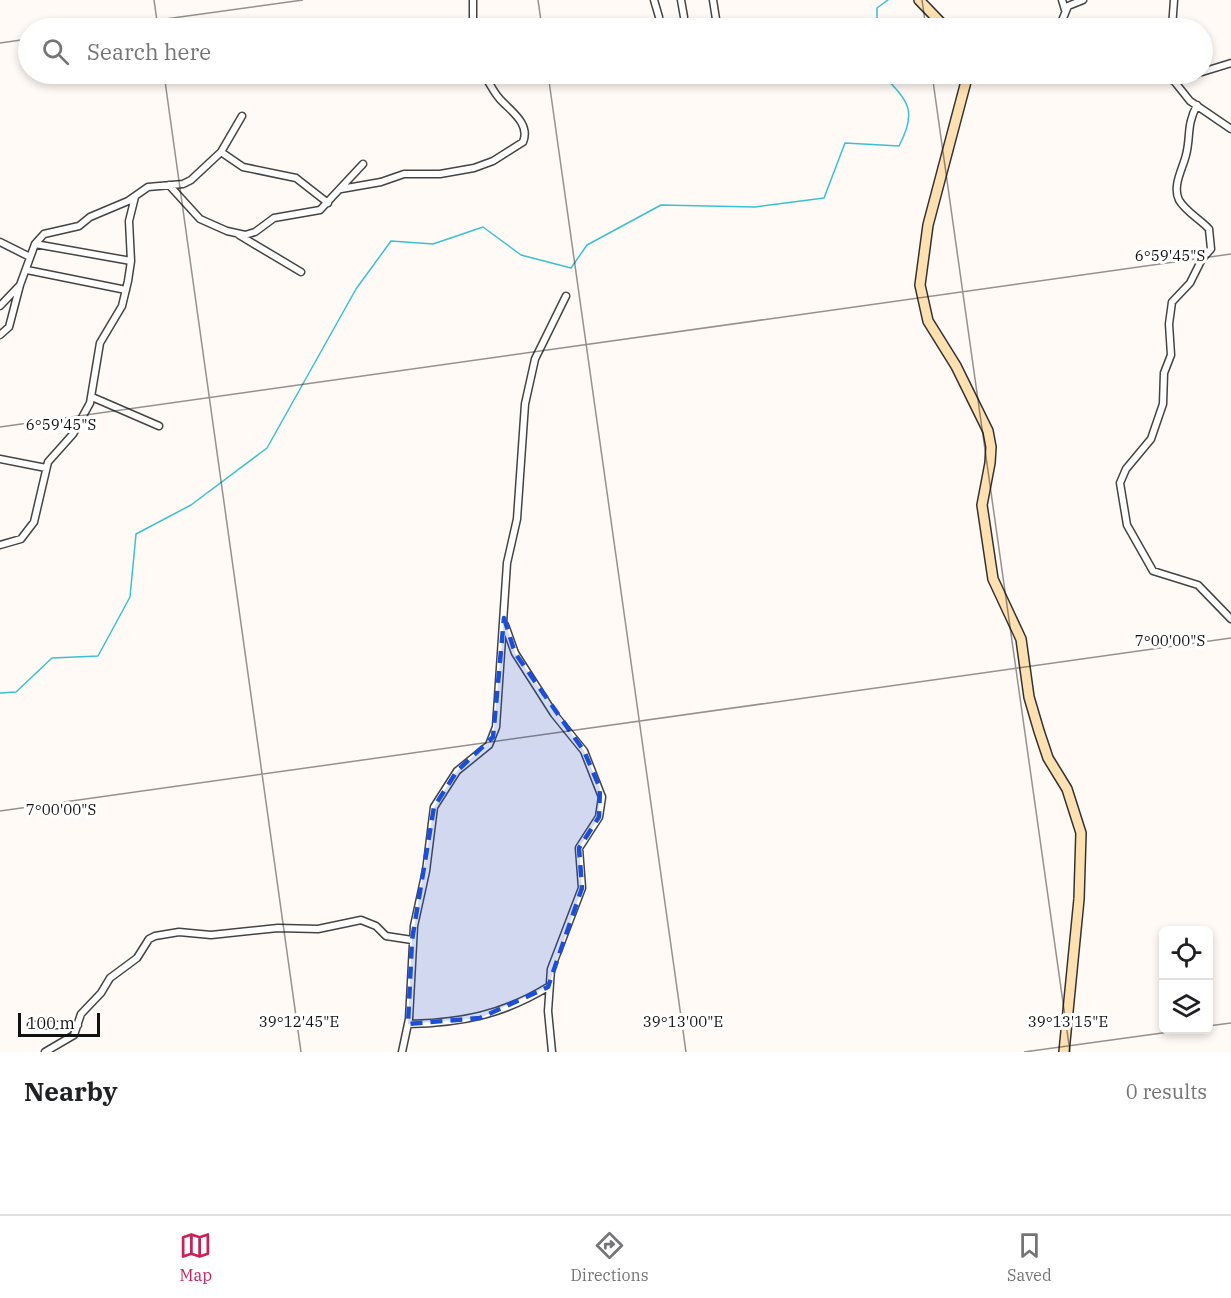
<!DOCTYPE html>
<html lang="en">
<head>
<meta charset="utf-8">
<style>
  body { margin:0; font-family:"IBM Plex Serif",serif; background:#f2f2f2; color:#202124 }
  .controls { position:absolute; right:18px; bottom:18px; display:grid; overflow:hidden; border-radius:9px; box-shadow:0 3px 9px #0003 }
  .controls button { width:54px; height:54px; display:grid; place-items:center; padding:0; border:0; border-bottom:2px solid #e0e0e0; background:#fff; color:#202124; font:30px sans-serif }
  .scale { position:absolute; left:18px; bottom:15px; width:82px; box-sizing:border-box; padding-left:6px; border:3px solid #111; border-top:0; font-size:16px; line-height:21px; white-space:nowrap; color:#111; -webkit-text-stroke:4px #fff; paint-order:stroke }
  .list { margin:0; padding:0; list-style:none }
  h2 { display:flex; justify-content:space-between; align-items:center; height:78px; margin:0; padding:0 24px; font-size:26px }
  h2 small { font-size:20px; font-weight:400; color:#757577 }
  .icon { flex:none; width:33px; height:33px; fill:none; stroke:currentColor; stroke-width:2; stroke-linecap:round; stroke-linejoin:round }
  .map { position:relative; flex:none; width:1231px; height:1052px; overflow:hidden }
  .search { position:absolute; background:#fff; box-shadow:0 3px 9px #0003; left:18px; right:18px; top:18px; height:66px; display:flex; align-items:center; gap:15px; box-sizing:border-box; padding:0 21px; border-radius:33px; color:#757577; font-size:22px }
  .sheet { height:162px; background:#fff }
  nav { display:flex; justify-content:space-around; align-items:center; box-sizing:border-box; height:84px; border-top:2px solid #e0e0e0; background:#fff; font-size:16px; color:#757577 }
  nav a { display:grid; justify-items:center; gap:3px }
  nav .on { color:#c82258 }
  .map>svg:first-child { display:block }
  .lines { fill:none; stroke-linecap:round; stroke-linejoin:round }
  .stream { stroke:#3bc0d3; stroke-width:1.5 }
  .street-casing { stroke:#444; stroke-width:9 }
  .secondary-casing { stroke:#333; stroke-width:12 }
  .street { stroke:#fff; stroke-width:6 }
  .secondary { stroke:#ffe0b0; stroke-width:9 }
  .marked { fill:#1d4ed8; fill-opacity:0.2; stroke:#1d4ed8; stroke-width:4.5; stroke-dasharray:12 8; stroke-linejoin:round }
  .ticks { fill:none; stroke:#111; stroke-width:1.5; stroke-opacity:0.45 }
  .ticks-label { font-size:15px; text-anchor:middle; fill:#111; stroke:#fff; stroke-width:6; stroke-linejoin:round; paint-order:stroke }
</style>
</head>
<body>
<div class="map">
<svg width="1231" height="1052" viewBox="0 0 1231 1052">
  <rect width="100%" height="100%" fill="#fffaf5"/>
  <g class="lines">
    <path class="stream" d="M 877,28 L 877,8 L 888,0
      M 0,693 L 16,692 L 52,658 L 98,656 L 130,597 L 136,534 L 191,505 L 267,448 L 356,289 L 391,241 L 433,244 L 483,227 L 521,255 L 571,268 L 587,245 L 661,205 L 755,207 L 824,198 L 845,143 L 899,146 C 918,110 908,101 882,74"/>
    <defs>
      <path id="street" d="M 654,0 L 659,17
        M 681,0 L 684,17
        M 713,0 L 716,19
        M 1062,0 L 1065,10
        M 473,28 L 473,0
        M 980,28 L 1013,26 L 1037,28
        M 1059,28 L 1068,6 L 1083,0
        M 1172,28 L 1174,0
        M 1202,72 L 1231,63
        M 1160,74 L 1174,81 L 1190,101 L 1231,129
        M 1174,81 L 1197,74
        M 1197,105 C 1186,126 1191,136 1186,155 C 1183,168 1172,186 1179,200 C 1186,212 1200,219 1209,229 L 1211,249 L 1202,259 L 1190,283 L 1172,302 L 1169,324 L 1171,355 L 1164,373 L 1163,404 L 1151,439 L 1126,469 L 1120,483 L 1127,525 L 1153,571 L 1198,585 L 1231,619
        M 221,152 L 243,167 L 296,178 L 328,203
        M 169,185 L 200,219 L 227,231 L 245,235 L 255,232 L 274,218 L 320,210 L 363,164
        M 341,189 L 381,182 L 404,174 L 440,174 L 474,168 L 493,161 L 523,142 C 531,123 509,110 499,98 C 492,90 489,81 483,74
        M 239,235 L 301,272
        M 0,242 L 30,257
        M 35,244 L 131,261
        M 27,270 L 126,290
        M 0,306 L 20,285 L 35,244 L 44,234 L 79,226 L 90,217 L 128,201 L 148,187 L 183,184 L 191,180 L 221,152 L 242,116
        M 0,335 L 9,327 L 20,285
        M 92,397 L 159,426
        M 0,459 L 46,468
        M 0,545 L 21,539 L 34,522 L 48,462 L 73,434 L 90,403 L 100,343 L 122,306 L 128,281 L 131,261 L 129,221 L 135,197
        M 505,625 L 515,653 L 554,714 L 584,751 L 602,797 L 599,817 L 579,848 L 582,888 L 551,969 L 548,1011 L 552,1052
        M 408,1024 C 461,1023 502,1015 548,987
        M 31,1025 L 78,1025
        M 45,1052 L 74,1035 L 81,1014 L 101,993 L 110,978 L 137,958 L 149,939 L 155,936 L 179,932 L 211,935 L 278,928 L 318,929 L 361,920 L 376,926 L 386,936 L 412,940
        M 402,1052 L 409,1019 L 414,926 L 426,871 L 434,807 L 457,771 L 489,745 L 496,727 L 507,563 L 517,519 L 525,404 L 535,359 L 566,296"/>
      <path id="secondary" d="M 919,0 L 946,28
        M 968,74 L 928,225 L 920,285 L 928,321 L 956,366 L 988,431 L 991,447 L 990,463 L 982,505 L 993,579 L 1021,639 L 1029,697 L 1039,731 L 1048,758 L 1067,789 L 1081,833 L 1079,899 L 1064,1052"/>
    </defs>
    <use href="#street" class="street-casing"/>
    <use href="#secondary" class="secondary-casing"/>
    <use href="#street" class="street"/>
    <use href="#secondary" class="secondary"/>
  </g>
  <path class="marked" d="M 504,618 L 515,653 L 584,751 L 600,788 L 599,817 L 579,848 L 582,888 L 548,987 L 480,1018 L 408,1024 L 412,940 L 434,807 L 457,771 L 493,737 Z"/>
  <path class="ticks" d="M 154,0 L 158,28M 538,0 L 542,28M 922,0 L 926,28M 100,28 L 303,0M 0,43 L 28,39M 164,74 L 301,1052M 548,74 L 686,1052M 932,74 L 1070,1052M 0,427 L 1231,254M 0,811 L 1231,638M 1208,1026 L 1231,1023M 1024,1052 L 1184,1030"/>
  <g class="ticks-label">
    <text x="1170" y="261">6°59'45"S</text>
    <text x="61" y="430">6°59'45"S</text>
    <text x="1170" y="646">7°00'00"S</text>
    <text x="61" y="815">7°00'00"S</text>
    <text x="299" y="1027">39°12'45"E</text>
    <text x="683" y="1027">39°13'00"E</text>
    <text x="1068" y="1027">39°13'15"E</text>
  </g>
</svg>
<div class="controls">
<button><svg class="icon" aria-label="locate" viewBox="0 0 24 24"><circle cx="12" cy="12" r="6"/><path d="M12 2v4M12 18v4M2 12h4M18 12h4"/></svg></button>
<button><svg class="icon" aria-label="layers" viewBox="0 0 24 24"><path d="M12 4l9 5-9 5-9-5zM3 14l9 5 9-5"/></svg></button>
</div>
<div class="scale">100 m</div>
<div class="search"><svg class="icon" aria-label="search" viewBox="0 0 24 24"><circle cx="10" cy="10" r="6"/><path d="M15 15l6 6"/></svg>Search here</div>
</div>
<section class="sheet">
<h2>Nearby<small>0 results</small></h2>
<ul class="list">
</ul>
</section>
<nav>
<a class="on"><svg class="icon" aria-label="map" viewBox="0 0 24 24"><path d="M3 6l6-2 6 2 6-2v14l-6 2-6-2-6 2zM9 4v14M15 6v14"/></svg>Map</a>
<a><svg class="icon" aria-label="directions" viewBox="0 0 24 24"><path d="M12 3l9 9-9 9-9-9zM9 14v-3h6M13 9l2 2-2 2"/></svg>Directions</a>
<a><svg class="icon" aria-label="saved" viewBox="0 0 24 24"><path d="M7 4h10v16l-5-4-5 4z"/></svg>Saved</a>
</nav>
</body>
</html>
